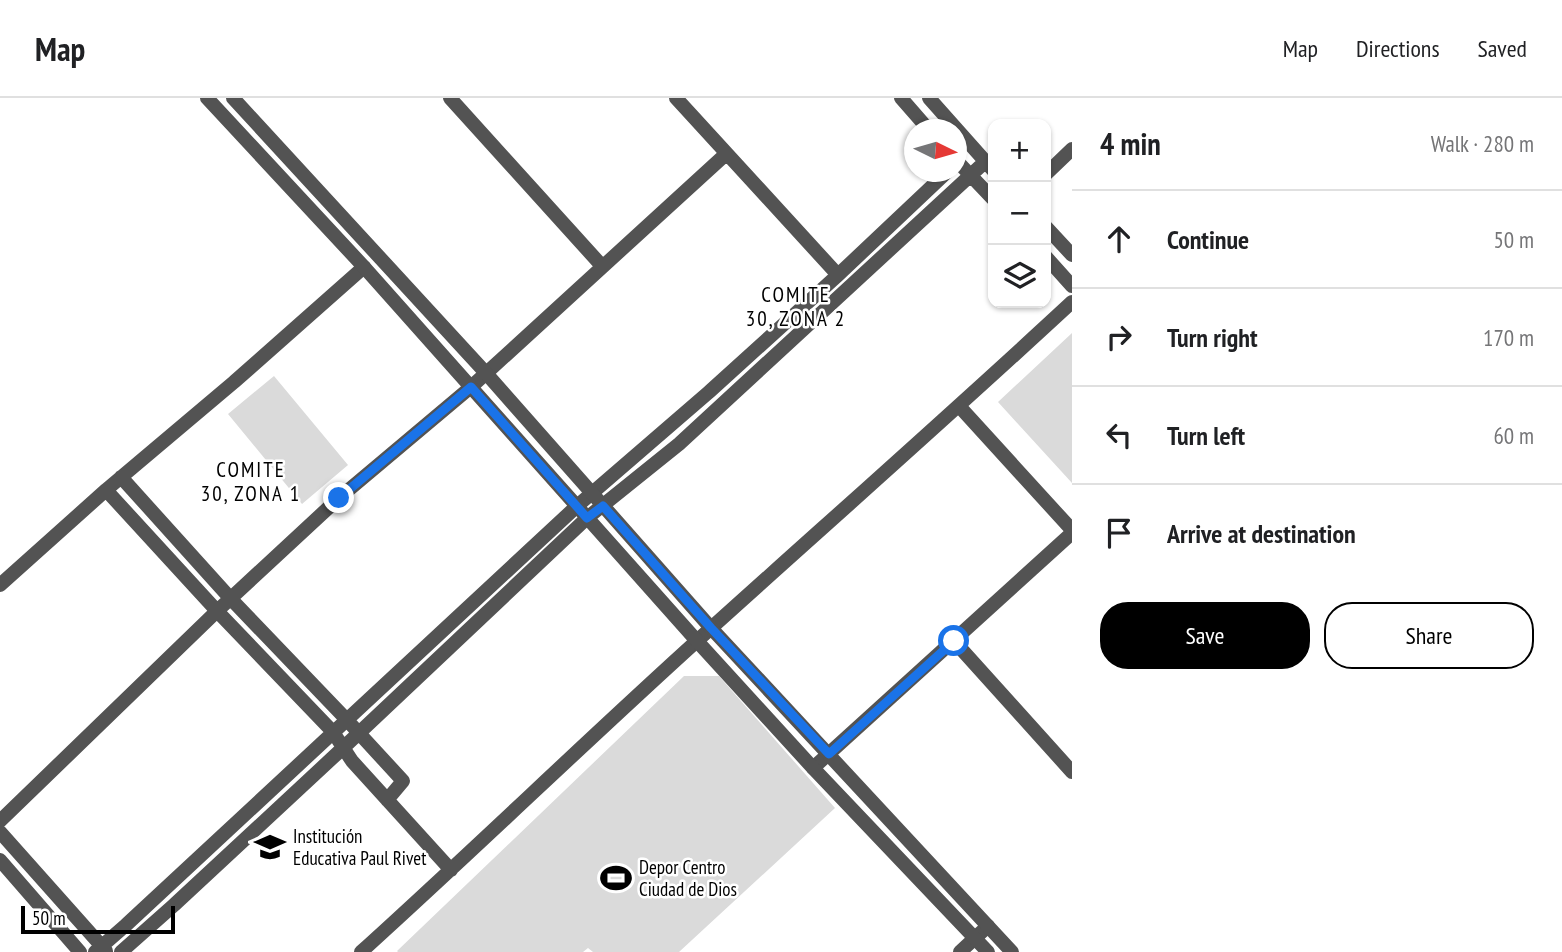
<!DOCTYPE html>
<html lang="en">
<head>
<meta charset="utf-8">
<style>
  body { margin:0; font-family:"PT Sans Narrow",sans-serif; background:#f2f2f2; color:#202124 }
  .controls { position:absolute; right:21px; top:21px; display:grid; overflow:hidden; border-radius:14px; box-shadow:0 2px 5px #0004 }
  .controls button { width:63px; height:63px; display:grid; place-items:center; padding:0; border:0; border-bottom:2px solid #e0e0e0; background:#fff; color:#202124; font:35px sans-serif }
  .compass { position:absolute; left:904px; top:21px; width:63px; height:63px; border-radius:50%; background:#fff; box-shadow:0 2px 5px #0004; rotate:95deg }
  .scale { position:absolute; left:21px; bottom:18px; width:154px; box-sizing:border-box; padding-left:7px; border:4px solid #000; border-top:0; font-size:19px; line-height:24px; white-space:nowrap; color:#000; -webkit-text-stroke:5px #fff; paint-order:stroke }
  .stop { position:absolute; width:21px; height:21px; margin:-16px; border:5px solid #1a73e8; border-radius:50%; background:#fff }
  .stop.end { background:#1a73e8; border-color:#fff; box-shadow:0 2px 7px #0008 }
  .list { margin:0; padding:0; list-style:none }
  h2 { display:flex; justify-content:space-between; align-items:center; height:91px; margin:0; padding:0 28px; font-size:30px }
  h2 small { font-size:23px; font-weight:400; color:#757577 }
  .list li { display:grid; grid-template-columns:46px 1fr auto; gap:21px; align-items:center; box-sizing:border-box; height:98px; padding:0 28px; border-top:2px solid #e0e0e0 }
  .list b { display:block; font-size:26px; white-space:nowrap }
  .list em { font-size:23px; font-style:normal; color:#757577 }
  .actions { display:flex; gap:14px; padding:21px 28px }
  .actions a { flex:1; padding:16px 0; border:2px solid #000; border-radius:28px; text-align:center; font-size:24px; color:#000 }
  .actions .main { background:#000; color:#fff }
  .icon { flex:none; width:38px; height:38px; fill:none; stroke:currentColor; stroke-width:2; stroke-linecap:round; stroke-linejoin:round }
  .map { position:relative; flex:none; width:1072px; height:854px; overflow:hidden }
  header { display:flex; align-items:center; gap:42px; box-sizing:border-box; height:98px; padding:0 35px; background:#fff; border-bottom:2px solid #e0e0e0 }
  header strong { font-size:33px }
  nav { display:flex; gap:38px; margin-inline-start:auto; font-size:24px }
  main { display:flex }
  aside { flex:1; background:#fff }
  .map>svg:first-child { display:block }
  .green { fill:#dadada }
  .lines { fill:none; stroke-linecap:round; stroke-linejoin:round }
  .minor { stroke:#535353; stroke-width:14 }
  .tertiary { stroke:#535353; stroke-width:14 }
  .route { stroke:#1a73e8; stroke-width:9 }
  .labels { text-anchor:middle; stroke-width:5; stroke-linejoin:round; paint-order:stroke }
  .poi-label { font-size:19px; fill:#000; stroke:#fff; text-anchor:start }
  .neighbourhood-label { font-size:21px; letter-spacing:2px; fill:#000; stroke:#fff }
</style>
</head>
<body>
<header>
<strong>Map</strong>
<nav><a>Map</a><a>Directions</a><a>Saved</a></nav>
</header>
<main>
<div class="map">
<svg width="1072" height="854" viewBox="0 0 1072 854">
  <rect width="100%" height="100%" fill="#fff"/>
  <path class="green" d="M 1072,235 L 1072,385 L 998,304 Z
    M 274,278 L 348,367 L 302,406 L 228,316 Z
    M 684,578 L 719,578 L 835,710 L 679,854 L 593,854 L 588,850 L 583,854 L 398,854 L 397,853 Z"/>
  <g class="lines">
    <path class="minor" d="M 450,0 L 602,168
      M 676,0 L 838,177
      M 901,0 L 929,32
      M 929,0 L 993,72
      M 956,62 L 993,101
      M 1046,76 L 1072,51
      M 1046,129 L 1072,157
      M 1046,159 L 1072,188
      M 959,308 L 1072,432
      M 121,379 L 231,501 L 346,621 L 403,683 L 387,702
      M 106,392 L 217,513 L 333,634 L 352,663 L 451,772
      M 0,487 L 106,392 L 234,284 L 364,169
      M 954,543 L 1072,674
      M 813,670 L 1072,435
      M 0,723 L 217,513 L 339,400 L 471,289 L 726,56
      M 0,734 L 106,853
      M 0,762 L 80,854
      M 95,854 L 126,827 L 577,408 L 709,294 L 838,177 L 947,74
      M 121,854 L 174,807 L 343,650 L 587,420 L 679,346 L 986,63
      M 361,854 C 475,751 585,644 699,541 C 823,429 949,318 1072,204
      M 960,854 L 988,828"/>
    <path class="tertiary" d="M 207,0 L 364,169 L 697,543 L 813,670 L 988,854
      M 233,0 L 485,274 L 711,530 L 1012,854"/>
  </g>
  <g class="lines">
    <path class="route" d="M 339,400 L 471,289 L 587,420 L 603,408 L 711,530 L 829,656 L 954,543"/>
  </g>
  <defs>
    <symbol id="school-bare" viewBox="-9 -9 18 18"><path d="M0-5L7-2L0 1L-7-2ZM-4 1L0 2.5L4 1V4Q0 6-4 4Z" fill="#000" stroke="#fff" stroke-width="2.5" paint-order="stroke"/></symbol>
    <symbol id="stadium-bare" viewBox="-9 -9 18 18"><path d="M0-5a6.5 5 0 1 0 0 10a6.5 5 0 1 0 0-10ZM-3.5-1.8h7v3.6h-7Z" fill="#000" stroke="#fff" stroke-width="2.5" paint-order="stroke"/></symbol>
  </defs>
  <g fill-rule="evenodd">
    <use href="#school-bare" x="248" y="727" width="44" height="44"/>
    <use href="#stadium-bare" x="594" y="758" width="44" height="44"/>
  </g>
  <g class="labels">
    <g class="poi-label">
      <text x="293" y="745">Institución<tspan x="293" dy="22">Educativa Paul Rivet</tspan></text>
      <text x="639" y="776">Depor Centro<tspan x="639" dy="22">Ciudad de Dios</tspan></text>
    </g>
    <g class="neighbourhood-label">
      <text x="796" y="204">COMITE<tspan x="796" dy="24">30, ZONA 2</tspan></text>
      <text x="251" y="379">COMITE<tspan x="251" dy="24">30, ZONA 1</tspan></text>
    </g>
  </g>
</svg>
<div class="controls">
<button>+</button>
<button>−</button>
<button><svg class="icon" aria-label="layers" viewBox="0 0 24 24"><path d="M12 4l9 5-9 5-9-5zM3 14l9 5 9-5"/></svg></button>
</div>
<svg class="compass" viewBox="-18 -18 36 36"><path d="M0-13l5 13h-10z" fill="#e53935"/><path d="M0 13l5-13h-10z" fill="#757577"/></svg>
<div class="scale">50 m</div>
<div class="stop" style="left:954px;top:543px"></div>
<div class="stop end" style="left:339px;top:400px"></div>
</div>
<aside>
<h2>4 min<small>Walk · 280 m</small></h2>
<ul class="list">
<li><svg class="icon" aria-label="ahead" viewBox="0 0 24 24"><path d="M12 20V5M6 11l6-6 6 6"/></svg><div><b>Continue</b></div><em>50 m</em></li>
<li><svg class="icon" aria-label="right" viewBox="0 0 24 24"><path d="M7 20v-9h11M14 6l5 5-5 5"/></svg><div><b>Turn right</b></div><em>170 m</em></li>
<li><svg class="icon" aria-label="left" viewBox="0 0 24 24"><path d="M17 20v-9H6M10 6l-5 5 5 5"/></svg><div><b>Turn left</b></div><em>60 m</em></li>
<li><svg class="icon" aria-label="arrive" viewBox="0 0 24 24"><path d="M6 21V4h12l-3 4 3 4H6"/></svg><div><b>Arrive at destination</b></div></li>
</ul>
<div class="actions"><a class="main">Save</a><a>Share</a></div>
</aside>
</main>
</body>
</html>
